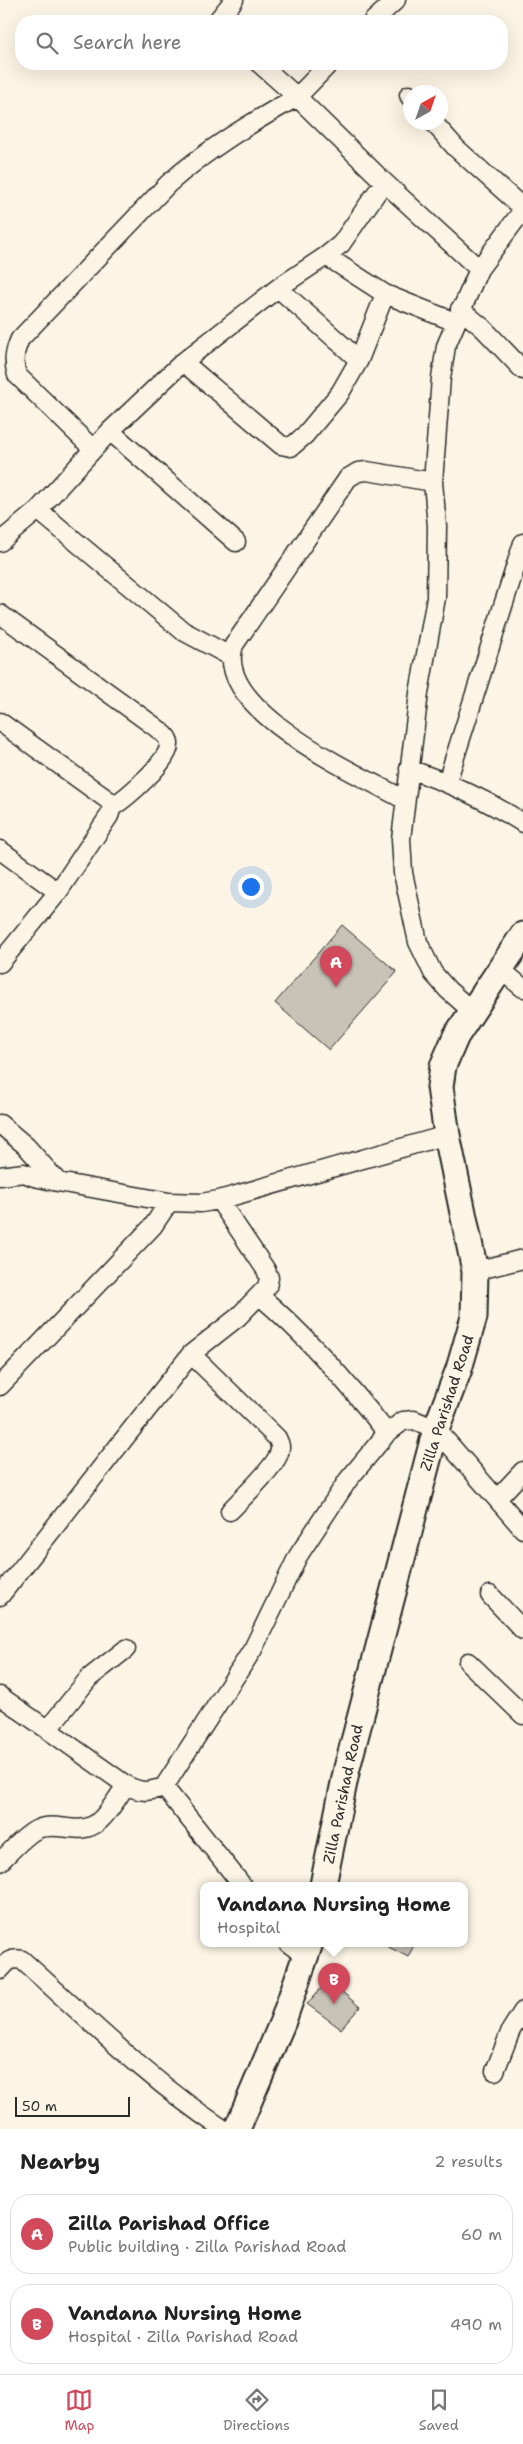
<!DOCTYPE html>
<html lang="en">
<head>
<meta charset="utf-8">
<style>
  body { margin:0; font-family:"Shantell Sans",sans-serif; background:#f2f2f2; color:#222 }
  .compass { position:absolute; left:403px; top:85px; width:45px; height:45px; border-radius:50%; background:#fff; box-shadow:0 5px 20px #0002; rotate:40deg }
  .scale { position:absolute; left:15px; bottom:12px; width:115px; box-sizing:border-box; padding-left:5px; border:2px solid #2b2b2b; border-top:0; font-size:14px; line-height:18px; white-space:nowrap; color:#2b2b2b; -webkit-text-stroke:4px #fcf5e5; paint-order:stroke }
  .you { position:absolute; left:250px; top:886px; width:18px; height:18px; margin:-12px; border:4px solid #fff; border-radius:50%; background:#1a73e8; box-shadow:0 0 0 8px #1a73e833 }
  .badge { display:grid; place-items:center; width:32px; height:32px; border-radius:50%; background:#d1495b; color:#fff; font-size:16px; font-weight:700 }
  .pin { position:absolute; translate:-50% -41px; filter:drop-shadow(0 1px 2px #0008) }
  .pin::after { content:''; position:absolute; top:26px; width:18px; height:15px; background:inherit; clip-path:polygon(0 0,100% 0,50% 100%) }
  .popup { position:absolute; left:200px; top:1882px; width:268px; height:65px; box-sizing:border-box; display:grid; place-content:center; border-radius:10px; background:#fff; filter:drop-shadow(0 1px 4px #0005); font-size:16px; white-space:nowrap; color:#767676 }
  .popup b { font-size:19px; color:#222 }
  .popup::after { content:''; position:absolute; left:50%; top:100%; margin-left:-10px; border:10px solid transparent; border-top-color:#fff }
  .list { margin:0; padding:0; list-style:none }
  h2 { display:flex; justify-content:space-between; align-items:center; height:65px; margin:0; padding:0 20px; font-size:21px }
  h2 small { font-size:16px; font-weight:400; color:#767676 }
  .list li { display:grid; grid-template-columns:32px 1fr auto; gap:15px; align-items:center; box-sizing:border-box; height:80px; margin:0 10px 10px; padding:0 10px; border:1px solid #e0e0e0; border-radius:20px }
  .list b { display:block; font-size:19px; white-space:nowrap }
  .list p { margin:0; font-size:16px; white-space:nowrap; color:#767676 }
  .list em { font-size:16px; font-style:normal; color:#767676 }
  .icon { flex:none; width:28px; height:28px; fill:none; stroke:currentColor; stroke-width:2; stroke-linecap:round; stroke-linejoin:round }
  .map { position:relative; flex:none; width:523px; height:2129px; overflow:hidden }
  .search { position:absolute; background:#fff; box-shadow:0 5px 20px #0002; left:15px; right:15px; top:15px; height:55px; display:flex; align-items:center; gap:12px; box-sizing:border-box; padding:0 18px; border-radius:20px; color:#767676; font-size:19px }
  .sheet { height:245px; background:#fff }
  nav { display:flex; justify-content:space-around; align-items:center; box-sizing:border-box; height:70px; border-top:1px solid #e0e0e0; background:#fff; font-size:14px; color:#767676 }
  nav a { display:grid; justify-items:center; gap:2px }
  nav .on { color:#d1495b }
  .map>svg:first-child { display:block }
  .building { fill:#c8c3b7; stroke:#2b2b2b }
  .lines { fill:none; stroke-linecap:round; stroke-linejoin:round }
  .minor-casing { stroke:#2b2b2b; stroke-width:21 }
  .secondary-casing { stroke:#2b2b2b; stroke-width:29 }
  .minor { stroke:#fcf5e5; stroke-width:18 }
  .secondary { stroke:#fcf5e5; stroke-width:25 }
  .labels { text-anchor:middle; stroke-width:4.5; stroke-linejoin:round; paint-order:stroke }
  .street-label { font-size:15px; fill:#2b2b2b; stroke:#fcf5e5 }
</style>
</head>
<body>
<div class="map">
<svg width="523" height="2129" viewBox="0 0 523 2129">
  <rect width="100%" height="100%" fill="#fcf5e5"/>
  <filter id="ink" filterUnits="userSpaceOnUse"><feTurbulence type="fractalNoise" baseFrequency=".02" numOctaves="2"/><feDisplacementMap in="SourceGraphic" scale="10" xChannelSelector="R" yChannelSelector="G"/><feConvolveMatrix kernelMatrix="1 2 1 2 8 2 1 2 1" color-interpolation-filters="sRGB"/></filter>
  <g filter="url(#ink)">
    <path class="building" d="M 342,925 L 397,972 L 329,1050 L 275,1003 Z
      M 381,1943 L 415,1943 L 408,1957 Z
      M 328,1980 L 360,2007 L 341,2029 L 307,2004 Z"/>
    <g class="lines">
      <defs>
        <path id="minor" d="M 217,21 L 234,0
          M 373,21 L 396,0
          M 329,64 L 297,97 L 384,182 L 479,269
          M 409,95 L 410,97
          M 433,122 L 456,148 L 523,208
          M 326,256 L 385,294 L 455,322
          M 278,288 L 359,360
          M 460,309 L 483,328 L 523,370
          M 183,362 L 281,445 L 291,447 L 305,435 L 340,393 L 359,360 L 385,294
          M 110,431 L 236,542
          M 93,449 L 17,375 C 13,362 14,352 20,339 L 168,184 C 207,149 251,123 297,97 L 260,64
          M 38,510 L 183,631 L 230,656
          M 0,542 L 38,510 L 110,431 L 183,362 L 278,288 L 326,256 L 341,244 L 384,182
          M 0,614 L 154,726 C 160,731 169,736 169,744 C 171,760 125,799 112,807
          M 0,722 L 108,800 L 112,807 L 109,816 L 58,892 L 0,963
          M 409,769 C 450,783 487,800 523,823
          M 447,782 L 523,543
          M 405,800 C 360,775 212,710 234,645 L 348,478 L 358,472 L 367,471 L 433,482
          M 0,850 L 58,892
          M 500,969 L 523,988
          M 472,1011 L 448,990 L 433,973 L 418,942 L 403,873 L 401,839 L 419,693 L 436,598 L 437,526 L 433,482 L 441,378 L 446,346 L 479,269 L 523,210
          M 0,1124 L 26,1146 L 58,1182
          M 0,1176 L 24,1173 L 34,1177 L 58,1182 L 169,1202 L 201,1203 L 219,1200 L 447,1135
          M 475,1271 L 523,1259
          M 260,1296 C 308,1337 348,1383 387,1433
          M 191,1354 L 277,1438 C 280,1444 281,1447 279,1453 C 276,1466 241,1499 230,1511
          M 0,1386 L 153,1226 L 169,1202
          M 497,1499 L 523,1471
          M 490,1595 L 523,1630
          M 0,1596 L 191,1354 L 238,1317 L 267,1287 L 269,1278 L 266,1270 L 219,1200
          M 468,1662 L 523,1715
          M 0,1696 L 126,1785 C 141,1793 148,1792 164,1787 L 253,1649 L 298,1556 L 348,1480 L 387,1433 L 403,1421 L 414,1420 L 436,1429 L 523,1529
          M 48,1729 L 89,1678 L 126,1649
          M 164,1787 L 242,1885
          M 0,1862 C 9,1853 27,1833 38,1829 C 58,1821 80,1837 98,1822 C 109,1813 118,1797 126,1785
          M 288,1943 L 306,1956
          M 0,1970 C 7,1962 11,1957 22,1960 C 87,2018 150,2081 223,2129
          M 495,2071 L 511,2030 L 523,2011"/>
        <path id="secondary" d="M 323,1885 L 347,1768 L 436,1429 L 459,1369 L 474,1317 L 475,1271 L 447,1135 L 440,1087 L 443,1066 L 456,1036 L 523,935
          M 237,2129 L 283,2021 L 310,1943"/>
      </defs>
      <use href="#minor" class="minor-casing"/>
      <use href="#secondary" class="secondary-casing"/>
      <use href="#minor" class="minor"/>
      <use href="#secondary" class="secondary"/>
    </g>
  </g>
  <g class="labels">
    <g class="street-label">
      <text transform="translate(447 1403) rotate(-72)" y="5">Zilla Parishad Road</text>
      <text transform="translate(343 1794) rotate(-78)" y="5">Zilla Parishad Road</text>
    </g>
  </g>
</svg>
<svg class="compass" viewBox="-18 -18 36 36"><path d="M0-13l5 13h-10z" fill="#e53935"/><path d="M0 13l5-13h-10z" fill="#767676"/></svg>
<div class="scale">50 m</div>
<div class="you"></div>
<div class="pin badge" style="left:336px;top:987px">A</div>
<div class="pin badge" style="left:334px;top:2004px">B</div>
<div class="popup"><b>Vandana Nursing Home</b>Hospital</div>
<div class="search"><svg class="icon" aria-label="search" viewBox="0 0 24 24"><circle cx="10" cy="10" r="6"/><path d="M15 15l6 6"/></svg>Search here</div>
</div>
<section class="sheet">
<h2>Nearby<small>2 results</small></h2>
<ul class="list">
<li><span class="badge">A</span><div><b>Zilla Parishad Office</b><p>Public building · Zilla Parishad Road</p></div><em>60 m</em></li>
<li><span class="badge">B</span><div><b>Vandana Nursing Home</b><p>Hospital · Zilla Parishad Road</p></div><em>490 m</em></li>
</ul>
</section>
<nav>
<a class="on"><svg class="icon" aria-label="map" viewBox="0 0 24 24"><path d="M3 6l6-2 6 2 6-2v14l-6 2-6-2-6 2zM9 4v14M15 6v14"/></svg>Map</a>
<a><svg class="icon" aria-label="directions" viewBox="0 0 24 24"><path d="M12 3l9 9-9 9-9-9zM9 14v-3h6M13 9l2 2-2 2"/></svg>Directions</a>
<a><svg class="icon" aria-label="saved" viewBox="0 0 24 24"><path d="M7 4h10v16l-5-4-5 4z"/></svg>Saved</a>
</nav>
</body>
</html>
